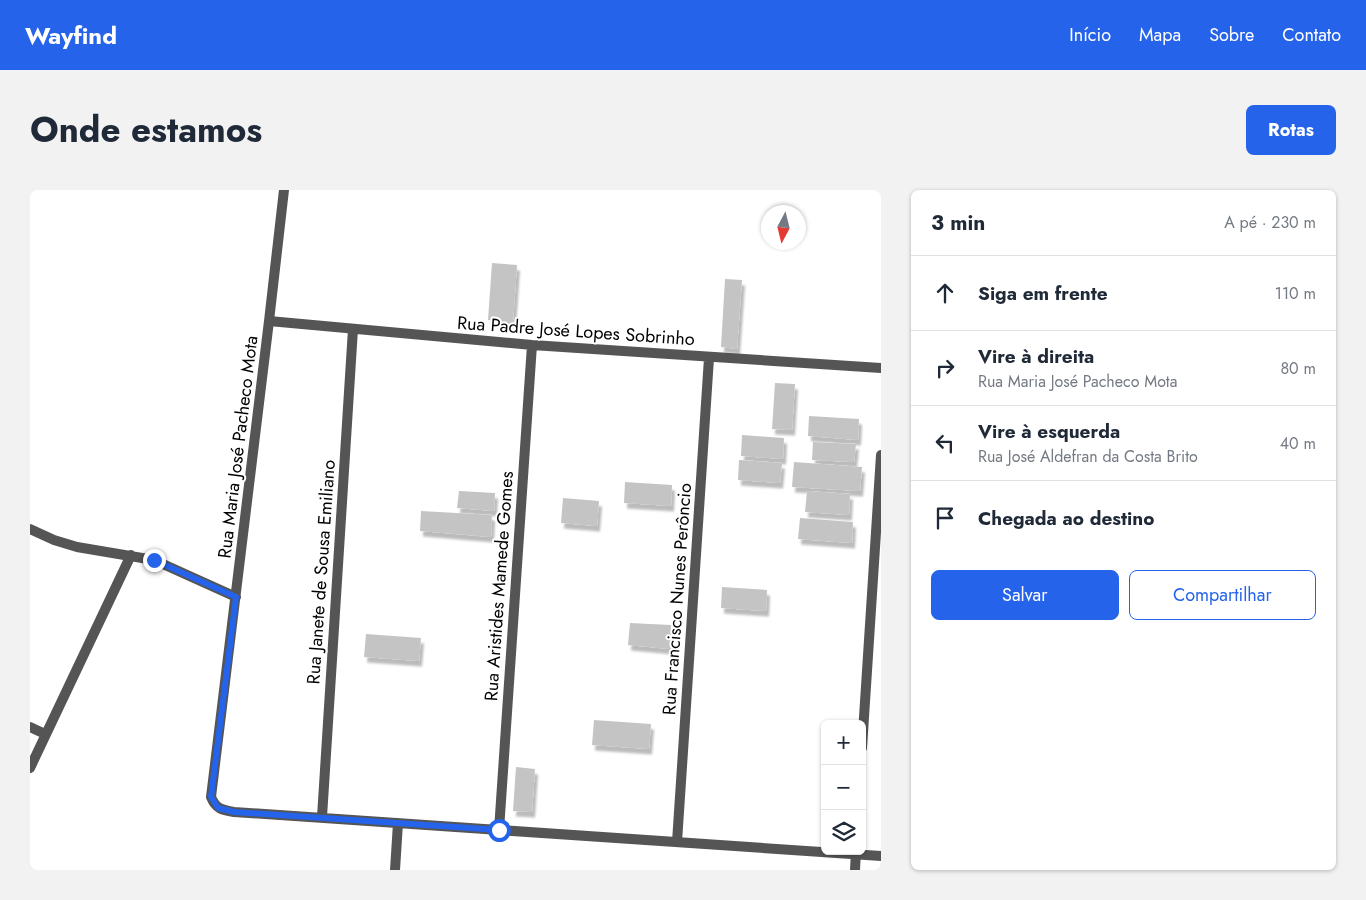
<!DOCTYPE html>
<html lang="pt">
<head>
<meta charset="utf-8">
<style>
  body { margin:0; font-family:Jost,sans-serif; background:#f2f2f3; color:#1f2937 }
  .controls { position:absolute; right:15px; bottom:15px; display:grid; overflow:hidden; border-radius:8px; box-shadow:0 1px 4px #0004 }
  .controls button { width:45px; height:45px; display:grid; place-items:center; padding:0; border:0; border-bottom:1px solid #e0e1e3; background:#fff; color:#1f2937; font:25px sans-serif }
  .compass { position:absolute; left:731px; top:15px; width:45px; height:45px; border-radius:50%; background:#fff; box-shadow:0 1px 4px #0004; rotate:187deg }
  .stop { position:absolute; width:15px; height:15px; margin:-11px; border:4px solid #2563eb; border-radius:50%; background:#fff }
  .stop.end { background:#2563eb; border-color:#fff; box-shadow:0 1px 5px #0008 }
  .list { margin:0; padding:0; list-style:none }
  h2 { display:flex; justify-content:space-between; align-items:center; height:65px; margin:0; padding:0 20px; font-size:21px }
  h2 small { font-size:16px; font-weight:400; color:#747a83 }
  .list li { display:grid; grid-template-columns:32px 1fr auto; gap:15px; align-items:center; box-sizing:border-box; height:75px; padding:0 20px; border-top:1px solid #e0e1e3 }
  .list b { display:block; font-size:19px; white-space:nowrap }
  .list p { margin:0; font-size:16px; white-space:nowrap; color:#747a83 }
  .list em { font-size:16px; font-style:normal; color:#747a83 }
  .actions { display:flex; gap:10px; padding:15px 20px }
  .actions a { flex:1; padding:11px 0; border:1px solid #2563eb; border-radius:8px; text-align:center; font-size:18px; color:#2563eb }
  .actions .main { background:#2563eb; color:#fff }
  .icon { flex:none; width:28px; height:28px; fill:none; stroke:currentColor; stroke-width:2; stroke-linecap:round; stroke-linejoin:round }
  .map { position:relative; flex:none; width:851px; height:680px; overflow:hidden; border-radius:8px }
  header { display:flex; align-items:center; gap:30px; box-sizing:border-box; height:70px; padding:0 25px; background:#2563eb; color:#fff }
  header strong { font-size:24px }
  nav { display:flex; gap:28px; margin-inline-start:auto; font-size:18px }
  .intro { display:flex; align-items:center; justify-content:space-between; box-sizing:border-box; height:120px; padding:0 30px }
  h1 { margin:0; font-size:35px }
  .button { padding:12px 22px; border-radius:8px; background:#2563eb; color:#fff; font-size:18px; font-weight:700 }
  main { display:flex; gap:30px; padding:0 30px }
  aside { flex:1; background:#fff; border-radius:8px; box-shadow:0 1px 4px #0004 }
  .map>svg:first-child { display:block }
  .building { fill:#c4c4c4; filter:url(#shadow) }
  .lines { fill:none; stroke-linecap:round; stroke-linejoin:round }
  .minor { stroke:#555; stroke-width:10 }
  .route { stroke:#2563eb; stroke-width:6 }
  .labels { text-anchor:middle; stroke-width:4; stroke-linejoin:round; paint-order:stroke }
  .street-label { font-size:18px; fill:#000; stroke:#fff }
</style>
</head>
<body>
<header>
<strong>Wayfind</strong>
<nav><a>Início</a><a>Mapa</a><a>Sobre</a><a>Contato</a></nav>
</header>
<div class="intro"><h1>Onde estamos</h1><a class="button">Rotas</a></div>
<main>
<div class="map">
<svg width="851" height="680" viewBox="0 0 851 680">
  <defs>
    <filter id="shadow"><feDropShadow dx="3" dy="5.5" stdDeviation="1" flood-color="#0004"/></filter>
  </defs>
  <rect width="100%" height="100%" fill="#fff"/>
  <path class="building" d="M 462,73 L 487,75 L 483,132 L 458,130 Z
    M 695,89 L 712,90 L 707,159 L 691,157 Z
    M 745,193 L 765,194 L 762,240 L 742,239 Z
    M 779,226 L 829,229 L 828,250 L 778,246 Z
    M 712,245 L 754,248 L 753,269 L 711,266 Z
    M 783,252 L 826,254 L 824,272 L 782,270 Z
    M 709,270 L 752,273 L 750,293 L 708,290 Z
    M 764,272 L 832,277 L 830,301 L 762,297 Z
    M 595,292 L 642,295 L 641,316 L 594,313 Z
    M 429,301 L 465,303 L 464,321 L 427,318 Z
    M 777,301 L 820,304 L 819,325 L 775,322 Z
    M 533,308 L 569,311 L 567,336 L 531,333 Z
    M 391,321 L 462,325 L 461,347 L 390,341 Z
    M 770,328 L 823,332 L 822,353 L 768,349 Z
    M 692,397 L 737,400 L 736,421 L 691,418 Z
    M 600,433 L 641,435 L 640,459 L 598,455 Z
    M 336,444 L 391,448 L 389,471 L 334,467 Z
    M 564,530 L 621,534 L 619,559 L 562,555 Z
    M 486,577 L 505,579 L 502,622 L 483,621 Z"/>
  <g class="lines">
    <path class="minor" d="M 254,0 L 239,131 L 181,607 C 186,619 192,620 204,622 L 851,666
      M 239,131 L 502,155 L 851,178
      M 0,339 L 24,350 L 47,357 L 124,370 L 206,407
      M 0,537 L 15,544
      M 832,558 L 851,265
      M 0,578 L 101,365
      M 292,627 L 323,139
      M 469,640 L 502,155
      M 647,652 L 679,168
      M 365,680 L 368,633
      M 825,680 L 826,661"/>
  </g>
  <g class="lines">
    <path class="route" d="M 124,370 L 206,407 L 181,607 L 188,618 L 204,622 L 469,640"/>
  </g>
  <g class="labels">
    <g class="street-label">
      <text transform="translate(546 141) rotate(4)" y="6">Rua Padre José Lopes Sobrinho</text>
      <text transform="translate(208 257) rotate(-83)" y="6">Rua Maria José Pacheco Mota</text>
      <text transform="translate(291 382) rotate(-86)" y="6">Rua Janete de Sousa Emiliano</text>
      <text transform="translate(469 396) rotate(-86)" y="6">Rua Aristides Mamede Gomes</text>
      <text transform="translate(647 409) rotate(-86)" y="6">Rua Francisco Nunes Perôncio</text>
    </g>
  </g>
</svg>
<div class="controls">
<button>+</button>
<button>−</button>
<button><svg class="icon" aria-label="layers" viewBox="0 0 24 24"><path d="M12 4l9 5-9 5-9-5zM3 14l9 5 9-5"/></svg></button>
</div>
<svg class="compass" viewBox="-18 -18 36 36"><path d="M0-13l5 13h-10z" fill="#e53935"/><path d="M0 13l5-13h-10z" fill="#747a83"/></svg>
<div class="stop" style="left:469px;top:640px"></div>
<div class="stop end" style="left:124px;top:370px"></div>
</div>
<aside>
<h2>3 min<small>A pé · 230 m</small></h2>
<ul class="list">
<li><svg class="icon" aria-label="ahead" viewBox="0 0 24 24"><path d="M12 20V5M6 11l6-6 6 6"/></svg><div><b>Siga em frente</b></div><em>110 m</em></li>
<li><svg class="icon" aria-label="right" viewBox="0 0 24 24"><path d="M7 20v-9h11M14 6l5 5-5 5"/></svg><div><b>Vire à direita</b><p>Rua Maria José Pacheco Mota</p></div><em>80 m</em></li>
<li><svg class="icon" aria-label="left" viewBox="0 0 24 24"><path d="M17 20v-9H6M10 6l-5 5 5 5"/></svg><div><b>Vire à esquerda</b><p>Rua José Aldefran da Costa Brito</p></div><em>40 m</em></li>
<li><svg class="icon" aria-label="arrive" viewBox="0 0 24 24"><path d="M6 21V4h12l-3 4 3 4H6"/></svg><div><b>Chegada ao destino</b></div></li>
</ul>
<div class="actions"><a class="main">Salvar</a><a>Compartilhar</a></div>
</aside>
</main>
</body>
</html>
